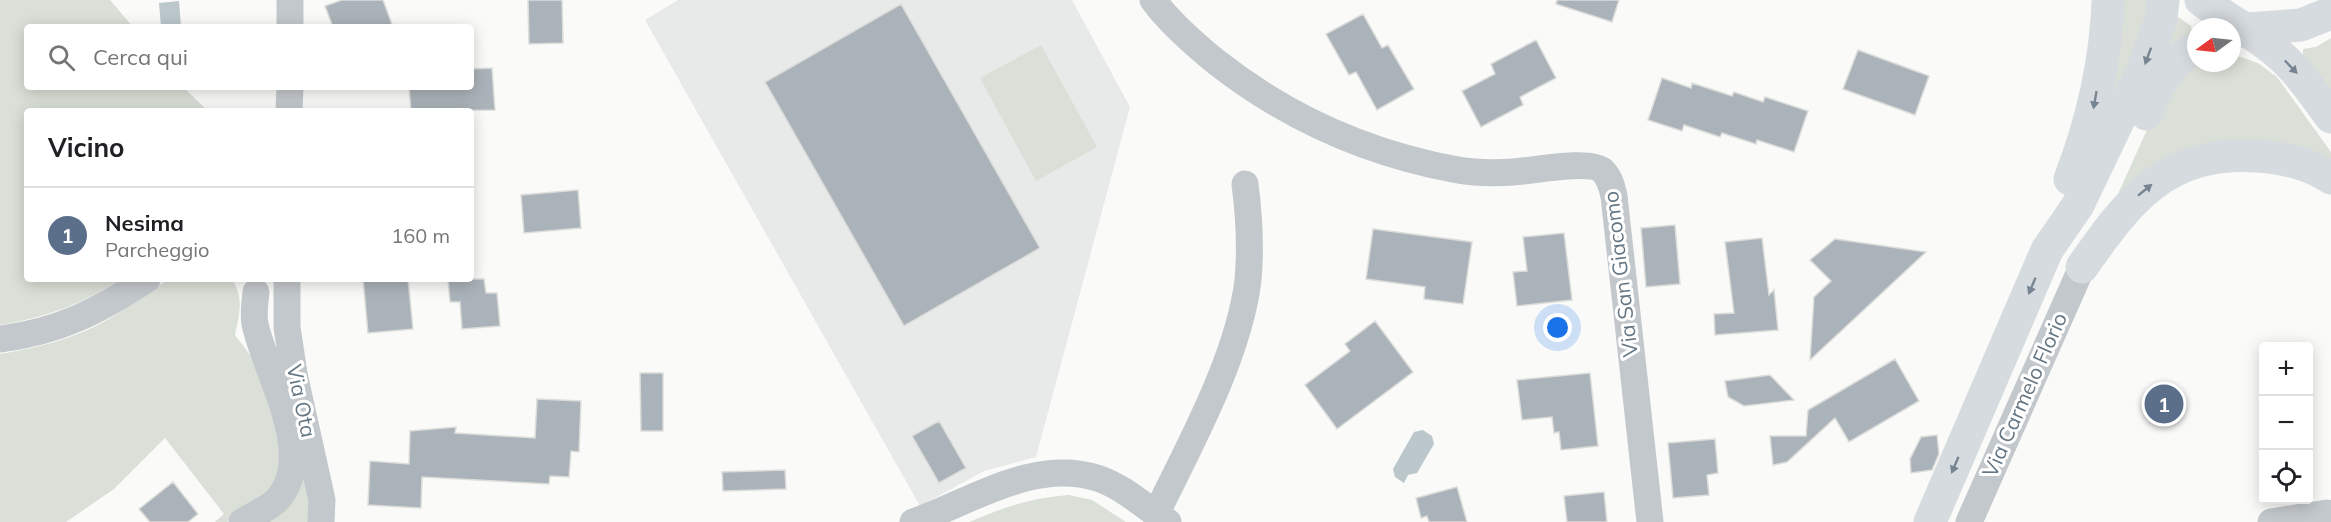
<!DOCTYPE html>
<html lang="it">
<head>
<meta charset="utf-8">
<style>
  body { margin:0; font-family:Mulish,sans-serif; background:#f6f6f6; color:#202124 }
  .controls { position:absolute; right:18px; bottom:18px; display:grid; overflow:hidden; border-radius:6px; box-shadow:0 3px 15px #0003 }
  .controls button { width:54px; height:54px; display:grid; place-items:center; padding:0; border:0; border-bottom:2px solid #e0e0e0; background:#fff; color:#202124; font:30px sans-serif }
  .compass { position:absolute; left:2187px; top:18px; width:54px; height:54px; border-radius:50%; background:#fff; box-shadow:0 3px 15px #0003; rotate:255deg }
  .you { position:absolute; left:1558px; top:328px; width:21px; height:21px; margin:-15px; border:4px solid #fff; border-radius:50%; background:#1a73e8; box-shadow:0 0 0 9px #1a73e833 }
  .badge { display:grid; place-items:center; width:39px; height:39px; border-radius:50%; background:#2563eb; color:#fff; font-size:20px; font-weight:700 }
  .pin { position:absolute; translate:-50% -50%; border:3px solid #fff; box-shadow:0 2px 6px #0006 }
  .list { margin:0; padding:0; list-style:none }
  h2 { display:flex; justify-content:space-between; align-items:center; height:78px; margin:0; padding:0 24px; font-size:26px }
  h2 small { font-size:20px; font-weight:400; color:#757577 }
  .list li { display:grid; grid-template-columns:39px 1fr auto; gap:18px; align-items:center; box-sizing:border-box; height:96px; padding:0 24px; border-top:2px solid #e0e0e0 }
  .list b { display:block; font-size:22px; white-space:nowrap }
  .list p { margin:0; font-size:20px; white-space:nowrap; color:#757577 }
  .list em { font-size:20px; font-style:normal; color:#757577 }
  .icon { flex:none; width:33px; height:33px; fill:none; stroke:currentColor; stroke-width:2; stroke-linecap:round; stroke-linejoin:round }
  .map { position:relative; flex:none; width:2331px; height:522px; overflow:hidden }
  .search { position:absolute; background:#fff; box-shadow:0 3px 15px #0003; left:24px; top:24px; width:450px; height:66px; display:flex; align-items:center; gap:15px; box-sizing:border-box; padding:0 21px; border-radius:6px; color:#757577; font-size:22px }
  .panel { position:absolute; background:#fff; box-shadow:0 3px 15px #0003; left:24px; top:108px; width:450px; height:174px; border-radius:6px }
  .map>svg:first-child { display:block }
  .built { fill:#e8e9e9 }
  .green { fill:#dadfd7 }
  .water { fill:#bbc7cb }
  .building { fill:#aab3b9; stroke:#dcdcda; stroke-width:1.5 }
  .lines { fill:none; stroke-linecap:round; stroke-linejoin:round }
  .minor { stroke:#c3c8cc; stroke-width:27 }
  .major { stroke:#d6dbdf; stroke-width:33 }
  .oneway { fill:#768591 }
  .labels { text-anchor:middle; stroke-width:6; stroke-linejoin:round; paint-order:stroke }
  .street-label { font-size:21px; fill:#657683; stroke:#fff }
</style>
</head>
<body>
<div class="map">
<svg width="2331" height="522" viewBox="0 0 2331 522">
  <rect width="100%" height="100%" fill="#fafaf8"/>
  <path class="built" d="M 678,0 L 1072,0 L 1130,107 L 1036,457 L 984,471 L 920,506 L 645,20 Z"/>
  <path class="green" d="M 0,0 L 110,0 L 133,27 L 27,27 L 27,87 L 183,87 L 208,111 L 27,111 L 27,279 L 122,279 C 82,304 47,317 0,325 Z
    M 2117,0 L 2150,0 L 2146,29 L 2102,115 Z
    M 2177,16 L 2191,26 L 2192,33 L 2161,56 Z
    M 2331,38 L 2331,92 L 2303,56 L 2303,49 L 2316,47 Z
    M 1041,45 L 1097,147 L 1036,181 L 980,78 Z
    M 2232,54 L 2258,63 L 2277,77 L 2331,152 L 2331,164 L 2288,147 L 2113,205 L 2164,92 L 2196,63 L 2232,63 Z
    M 169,279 L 231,279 C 245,296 239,315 235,335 L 259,367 L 285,443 L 277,487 L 227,522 L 215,522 L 224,514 L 165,438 L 114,489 L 66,522 L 0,522 L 0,354 C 37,348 74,339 107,320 C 128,308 148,292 169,279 Z
    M 297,448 L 311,491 L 311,522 L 255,522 Z
    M 1069,495 L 1092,500 L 1126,522 L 969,522 C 1005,507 1030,498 1069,495 Z"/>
  <path class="water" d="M 179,1 L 181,27 L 161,27 L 159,3 Z
    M 1423,430 L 1432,436 L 1434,444 L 1417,473 L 1408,475 L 1404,483 L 1395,477 L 1393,469 L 1414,432 Z"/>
  <path class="building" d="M 342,0 L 383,0 L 393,27 L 333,27 L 325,6 Z
    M 528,0 L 562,0 L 563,43 L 529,44 Z
    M 1557,0 L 1619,0 L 1612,22 L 1556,4 Z
    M 901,4 L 1040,248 L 904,326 L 765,82 Z
    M 1363,14 L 1382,48 L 1388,45 L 1414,89 L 1377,110 L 1356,72 L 1349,75 L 1326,34 Z
    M 1536,40 L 1556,78 L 1520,97 L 1523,105 L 1481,127 L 1462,91 L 1495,74 L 1491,64 Z
    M 1858,50 L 1929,76 L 1915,115 L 1843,89 Z
    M 492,68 L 495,110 L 411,111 L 409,87 L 471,87 L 471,69 Z
    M 1662,78 L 1691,88 L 1692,83 L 1732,96 L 1734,92 L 1763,102 L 1765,97 L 1808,111 L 1794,152 L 1757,140 L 1756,144 L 1722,133 L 1720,137 L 1684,125 L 1682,131 L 1648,120 Z
    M 578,190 L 581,228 L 524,233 L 521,195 Z
    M 1675,225 L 1680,284 L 1646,287 L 1641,228 Z
    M 1373,229 L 1472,242 L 1463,304 L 1424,299 L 1425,287 L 1366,279 Z
    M 1564,233 L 1572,300 L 1517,306 L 1513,272 L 1527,271 L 1523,237 Z
    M 1762,238 L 1769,295 L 1774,290 L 1778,330 L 1715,335 L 1714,314 L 1734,313 L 1725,242 Z
    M 1835,239 L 1926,252 L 1810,360 L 1814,297 L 1831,281 L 1810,260 Z
    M 363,279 L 408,279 L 413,329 L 368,333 Z
    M 448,279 L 484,279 L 486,293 L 497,293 L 500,326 L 462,329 L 460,302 L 450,302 Z
    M 1375,321 L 1413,372 L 1337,429 L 1305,385 L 1350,351 L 1345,344 Z
    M 1895,359 L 1919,401 L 1849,442 L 1835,418 L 1787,462 L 1773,465 L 1770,436 L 1806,436 L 1808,410 Z
    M 640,373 L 663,373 L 663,431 L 641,431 Z
    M 1590,373 L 1598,446 L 1561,450 L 1559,432 L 1554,433 L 1552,417 L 1522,420 L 1517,380 Z
    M 1770,375 L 1794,400 L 1744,406 L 1728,397 L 1725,381 Z
    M 537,399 L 581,401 L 579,452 L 571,451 L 569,477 L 550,476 L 549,484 L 422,477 L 421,508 L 368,505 L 370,461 L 409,464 L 410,431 L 456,427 L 455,433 L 535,438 Z
    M 939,421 L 966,468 L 939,483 L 912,436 Z
    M 1937,435 L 1939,454 L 1932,470 L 1911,473 L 1910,459 L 1921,437 Z
    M 1715,439 L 1718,473 L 1707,475 L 1709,495 L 1673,498 L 1668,443 Z
    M 785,470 L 786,489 L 723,491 L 722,472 Z
    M 173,482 L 198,514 L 188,522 L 150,522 L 139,509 Z
    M 1457,487 L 1467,522 L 1429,522 L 1427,516 L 1421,518 L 1416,498 Z
    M 1604,492 L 1607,522 L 1567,522 L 1564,496 Z"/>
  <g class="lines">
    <path class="minor" d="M 1153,0 C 1170,23 1193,43 1215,61 C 1286,117 1369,154 1458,170 C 1475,173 1496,173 1513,172 C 1532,171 1590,159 1603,171 C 1610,178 1612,187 1614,196 L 1650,522
      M 290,27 L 290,0
      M 289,111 L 290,87
      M 287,279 L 287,327 L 294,374 L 322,500 L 321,522
      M 0,339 C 58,332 99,311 147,279
      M 242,522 C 253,515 268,509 277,500 C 318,456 265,372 255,324 C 253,314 255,302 256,292
      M 913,522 C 970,502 1034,458 1097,478 C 1119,485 1138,501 1156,514
      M 1168,522 L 1156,514 C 1190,445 1239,356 1248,280 C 1251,247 1249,215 1245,184
      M 1969,522 L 2082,267
      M 2271,522 L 2327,513 L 2331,517"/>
    <path class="major" d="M 2201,0 C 2232,23 2268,40 2294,69 C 2307,84 2319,101 2331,117
      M 2237,32 L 2246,29 L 2301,25 L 2331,13
      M 2146,114 C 2158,87 2168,62 2196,48
      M 2070,179 C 2092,122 2106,61 2108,0
      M 2082,267 C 2129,200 2166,150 2257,156 C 2284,158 2308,163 2331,178
      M 1930,522 L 2047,250 L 2078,205 L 2143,69 L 2161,19 L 2163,0"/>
  </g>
  <defs><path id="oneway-solid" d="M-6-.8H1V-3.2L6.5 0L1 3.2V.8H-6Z" transform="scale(1.5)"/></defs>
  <g class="oneway">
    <use href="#oneway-solid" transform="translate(2148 56) rotate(110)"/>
    <use href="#oneway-solid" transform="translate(2291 67) rotate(46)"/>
    <use href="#oneway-solid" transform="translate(2095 100) rotate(100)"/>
    <use href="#oneway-solid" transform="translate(2145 190) rotate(-39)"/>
    <use href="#oneway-solid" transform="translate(2032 286) rotate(113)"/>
    <use href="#oneway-solid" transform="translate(1955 465) rotate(113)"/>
  </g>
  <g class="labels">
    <g class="street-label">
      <text transform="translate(1621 274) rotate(-97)" y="7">Via San Giacomo</text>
      <text transform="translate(2025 395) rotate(-66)" y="7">Via Carmelo Florio</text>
      <text transform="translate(301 401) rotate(78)" y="7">Via Ota</text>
    </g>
  </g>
</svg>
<div class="controls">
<button>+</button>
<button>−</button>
<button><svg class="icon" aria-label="locate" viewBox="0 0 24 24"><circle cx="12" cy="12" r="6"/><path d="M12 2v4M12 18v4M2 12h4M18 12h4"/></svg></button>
</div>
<svg class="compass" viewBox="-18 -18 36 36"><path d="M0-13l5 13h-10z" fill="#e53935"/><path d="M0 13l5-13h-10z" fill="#757577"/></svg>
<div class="you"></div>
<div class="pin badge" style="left:2164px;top:404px;background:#5c6f8a">1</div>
<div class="search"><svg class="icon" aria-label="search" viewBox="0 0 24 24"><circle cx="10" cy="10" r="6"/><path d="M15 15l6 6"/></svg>Cerca qui</div>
<section class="panel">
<h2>Vicino<small></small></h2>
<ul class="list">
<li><span class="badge" style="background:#5c6f8a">1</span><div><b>Nesima</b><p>Parcheggio</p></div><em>160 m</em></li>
</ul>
</section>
</div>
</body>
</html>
